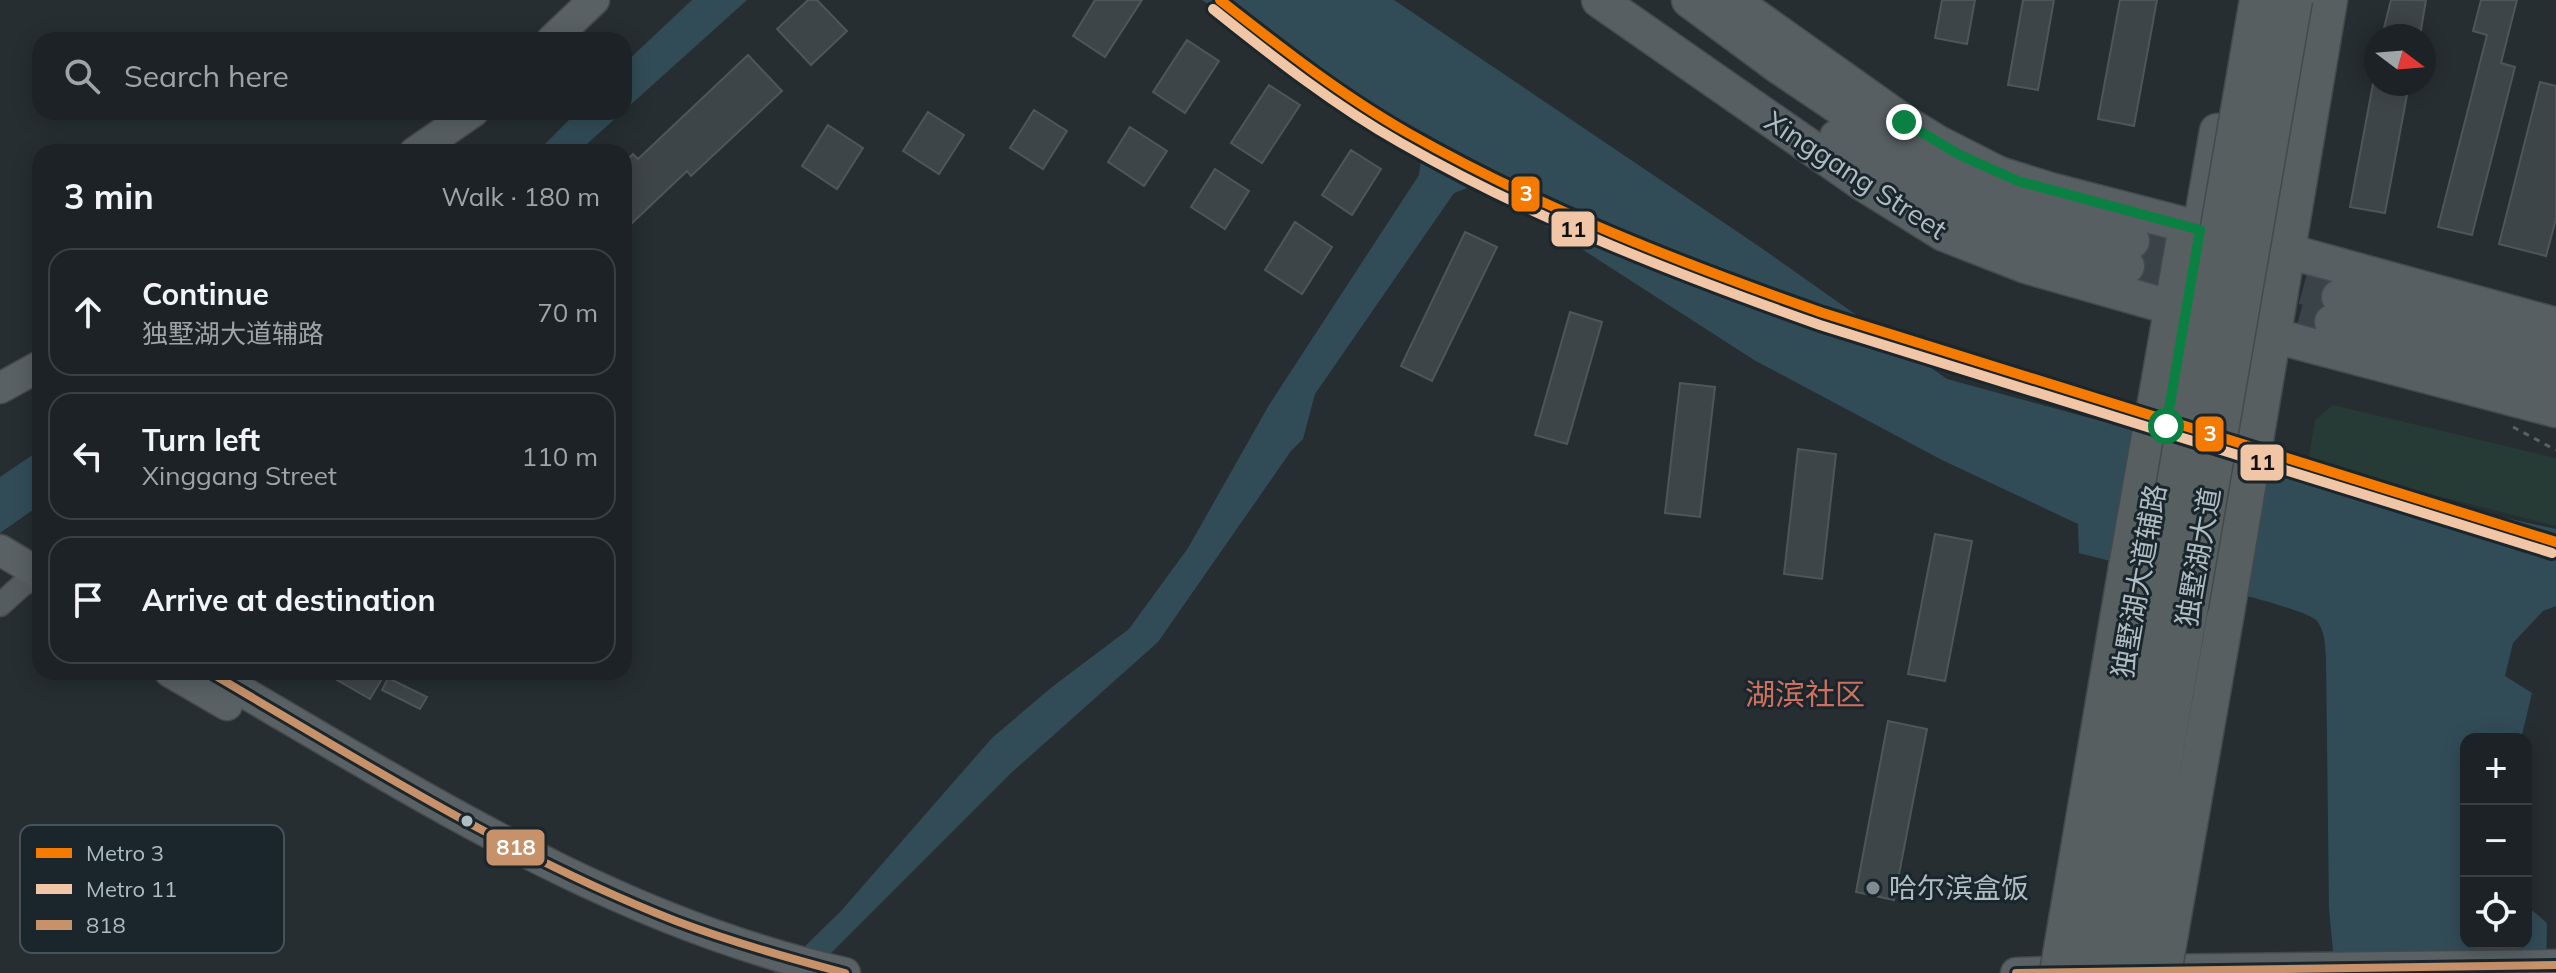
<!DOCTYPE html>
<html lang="en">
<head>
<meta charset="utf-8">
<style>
  body { margin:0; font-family:Mulish,"Noto Sans SC",sans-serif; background:#292f32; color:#f1f3f6 }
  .controls { position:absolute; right:24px; bottom:24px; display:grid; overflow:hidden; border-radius:16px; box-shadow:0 4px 20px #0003 }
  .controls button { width:72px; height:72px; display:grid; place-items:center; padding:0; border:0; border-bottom:2px solid #3a3f42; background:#1c2225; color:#f1f3f6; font:40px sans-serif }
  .compass { position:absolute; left:2364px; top:24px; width:72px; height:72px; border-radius:50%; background:#1c2225; box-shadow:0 4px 20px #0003; rotate:106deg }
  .stop { position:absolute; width:24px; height:24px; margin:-18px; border:6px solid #0b8043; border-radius:50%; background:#fff }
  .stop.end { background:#0b8043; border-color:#fff; box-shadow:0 2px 8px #0008 }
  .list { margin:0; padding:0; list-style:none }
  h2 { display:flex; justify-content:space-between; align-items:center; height:104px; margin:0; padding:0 32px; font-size:34px }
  h2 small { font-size:26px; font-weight:400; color:#a0a4a7 }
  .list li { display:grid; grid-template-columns:52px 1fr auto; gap:24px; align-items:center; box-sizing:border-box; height:128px; margin:0 16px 16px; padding:0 16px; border:2px solid #3a3f42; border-radius:24px }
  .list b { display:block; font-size:30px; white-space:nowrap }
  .list p { margin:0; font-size:26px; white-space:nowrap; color:#a0a4a7 }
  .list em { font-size:26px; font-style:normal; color:#a0a4a7 }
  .icon { flex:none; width:44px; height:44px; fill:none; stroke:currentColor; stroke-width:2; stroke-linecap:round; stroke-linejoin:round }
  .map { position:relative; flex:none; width:2556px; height:973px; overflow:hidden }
  .search { position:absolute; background:#1c2225; box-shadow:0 4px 20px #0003; left:32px; top:32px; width:600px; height:88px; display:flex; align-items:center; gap:20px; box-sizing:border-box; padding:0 28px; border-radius:24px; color:#a0a4a7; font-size:30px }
  .panel { position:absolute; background:#1c2225; box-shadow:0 4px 20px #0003; left:32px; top:144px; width:600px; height:536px; border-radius:24px }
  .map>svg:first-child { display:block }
  .green { fill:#273b36 }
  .water { fill:#324c57 }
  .building { fill:#3e4548; stroke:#4d5659; stroke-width:2 }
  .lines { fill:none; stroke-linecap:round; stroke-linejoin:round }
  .primary-tunnel { stroke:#3a4347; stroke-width:34; stroke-dasharray:34 17; stroke-linecap:butt }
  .minor-casing { stroke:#44494c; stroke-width:25 }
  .secondary-casing { stroke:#44494c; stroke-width:33 }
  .primary-casing { stroke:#434b4e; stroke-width:37 }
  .trunk-casing { stroke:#424a4d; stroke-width:39 }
  .path { stroke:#586164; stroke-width:3; stroke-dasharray:6 6; stroke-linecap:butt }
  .minor { stroke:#555c60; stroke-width:22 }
  .secondary { stroke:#596164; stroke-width:30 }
  .primary { stroke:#575f62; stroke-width:34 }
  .trunk { stroke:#585f61; stroke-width:36 }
  .trunk-bridge-casing { stroke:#424a4d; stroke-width:39; stroke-linecap:butt }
  .trunk-bridge { stroke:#585f61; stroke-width:36 }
  .bus-1-casing { stroke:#1a262b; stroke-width:14 }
  .bus-1 { stroke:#c7916a; stroke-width:8 }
  .metro-1-casing { stroke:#1a262b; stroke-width:16 }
  .metro-2-casing { stroke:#1a262b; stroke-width:16 }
  .metro-1 { stroke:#f57b00; stroke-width:10 }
  .metro-2 { stroke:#f1c6a6; stroke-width:10 }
  .route { stroke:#0b8043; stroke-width:10 }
  .bus-dot { fill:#aebdc3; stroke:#1a262b; stroke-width:3 }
  .poi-dot { fill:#7e8b90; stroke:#1a262b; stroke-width:3 }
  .labels { text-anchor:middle; stroke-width:6; stroke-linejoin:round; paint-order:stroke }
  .street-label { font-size:28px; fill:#aebdc3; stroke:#1a262b }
  .poi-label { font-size:28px; fill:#aebdc3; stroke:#1a262b; text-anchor:start }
  .neighbourhood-label { font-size:30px; fill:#ce705f; stroke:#1a262b }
  .key { fill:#1a262b; stroke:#465359; stroke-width:2 }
  .key-label { font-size:22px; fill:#aebdc3 }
  .line-badge { stroke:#1a262b; stroke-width:3 }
  .badge-label { font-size:22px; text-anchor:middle; font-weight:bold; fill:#fff }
  .pale-badge-label { font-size:22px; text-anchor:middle; font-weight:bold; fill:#111 }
</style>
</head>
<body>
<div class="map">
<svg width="2556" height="973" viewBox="0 0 2556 973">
  <rect width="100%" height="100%" fill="#262e31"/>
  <path class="green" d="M 2333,405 L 2556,458 L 2556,526 L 2308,463 L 2315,420 Z"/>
  <path class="water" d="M 692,0 L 747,0 L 578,152 L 537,152 L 577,112 L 624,112 L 624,64 Z
    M 1202,0 L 1394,0 L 1757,245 L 1947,379 L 2134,430 L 2370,488 L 2556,529 L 2556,606 L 2543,611 L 2513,643 L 2505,676 L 2532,693 L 2521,739 L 2466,739 L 2466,943 L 2526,943 L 2526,905 L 2547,923 L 2546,973 L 2335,973 L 2329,908 L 2326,657 C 2325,645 2325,631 2317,621 C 2306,606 2111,562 2079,553 L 2078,524 L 1942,460 L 1754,360 L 1487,188 L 1475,185 L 1454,193 L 1315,394 L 1303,439 L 1291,451 L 1158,642 L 1010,774 L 811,973 L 773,973 L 794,957 L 841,911 L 992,738 L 1052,687 L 1129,629 L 1188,548 L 1269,405 L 1419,175 L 1421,160 L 1411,141 Z
    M 40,450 L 40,505 L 0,533 L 0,477 Z"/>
  <path class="building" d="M 808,0 L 817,0 L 847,31 L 811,65 L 777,29 Z
    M 1095,0 L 1142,0 L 1105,57 L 1073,36 Z
    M 1942,0 L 1975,0 L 1967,44 L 1935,38 Z
    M 2023,0 L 2054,0 L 2038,90 L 2008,85 Z
    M 2120,0 L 2157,0 L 2134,126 L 2098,119 Z
    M 2391,0 L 2426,0 L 2420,36 L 2382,36 Z
    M 2481,0 L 2517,0 L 2501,63 L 2515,67 L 2472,235 L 2438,227 L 2487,35 L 2473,31 Z
    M 1187,40 L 1219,61 L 1185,113 L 1153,92 Z
    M 748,55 L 782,91 L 691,176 L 687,171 L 631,224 L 624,217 L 624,163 L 633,154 L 638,159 Z
    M 2540,82 L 2556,86 L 2556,219 L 2546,256 L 2499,244 Z
    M 2373,84 L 2409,84 L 2385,213 L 2350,207 Z
    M 1269,85 L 1300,105 L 1262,163 L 1231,143 Z
    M 1034,110 L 1067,131 L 1043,169 L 1010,148 Z
    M 928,112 L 964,135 L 939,174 L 903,151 Z
    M 828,125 L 863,148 L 837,189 L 802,166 Z
    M 1130,127 L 1167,151 L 1144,186 L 1108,162 Z
    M 1351,150 L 1381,169 L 1352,215 L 1322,195 Z
    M 1215,169 L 1249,191 L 1225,229 L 1191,207 Z
    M 1295,222 L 1332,247 L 1302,294 L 1265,270 Z
    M 1465,232 L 1497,247 L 1432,381 L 1401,366 Z
    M 1570,312 L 1602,322 L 1567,444 L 1535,435 Z
    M 1680,383 L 1715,387 L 1700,517 L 1665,513 Z
    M 1798,449 L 1836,454 L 1822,579 L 1784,574 Z
    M 1935,534 L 1972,541 L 1945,681 L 1908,674 Z
    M 323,672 L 386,672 L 370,699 Z
    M 388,678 L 427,697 L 420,709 L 382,690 Z
    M 1888,721 L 1927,729 L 1894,900 L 1856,892 Z"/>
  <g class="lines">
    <path class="primary-tunnel" d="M 2132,241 L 2207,262
      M 2127,266 L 2203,287
      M 2254,274 L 2339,297
      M 2251,300 L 2332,322"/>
    <defs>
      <path id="minor" d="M 0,605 L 21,586 L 40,574"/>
      <path id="secondary" d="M 552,40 L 594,0
        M 415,152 L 473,112
        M 0,388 L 40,366
        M 0,550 L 40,574
        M 170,672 L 227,705
        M 209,672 C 413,790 612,921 845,973
        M 2142,970 L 2556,965
        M 2016,973 L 2082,971"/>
      <path id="primary" d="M 1599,0 L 1862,183 L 1944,234 L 2026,266 L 2198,315
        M 1689,0 L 1781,68 L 1931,169 L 2004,202 L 2132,241
        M 1732,0 L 1904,122 L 1938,143 L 1999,174 L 2050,190 L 2287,251 L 2556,325
        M 1837,137 C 1874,163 1911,189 1952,208 C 2007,235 2068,250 2127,266
        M 2196,252 L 2217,131
        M 2339,297 L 2556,355
        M 2332,322 L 2556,383
        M 2245,328 L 2556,410"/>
      <path id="trunk" d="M 2127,567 L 2187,226
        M 2225,618 L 2329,0"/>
    </defs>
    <use href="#minor" class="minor-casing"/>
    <use href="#secondary" class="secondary-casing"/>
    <use href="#primary" class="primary-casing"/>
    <use href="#trunk" class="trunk-casing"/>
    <path class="path" d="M 2513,427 L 2556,450"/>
    <use href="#minor" class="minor"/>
    <use href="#secondary" class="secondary"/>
    <use href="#primary" class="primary"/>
    <use href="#trunk" class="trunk"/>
    <defs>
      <path id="trunk-bridge" d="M 2058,973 L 2127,567
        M 2091,973 L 2258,0
        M 2127,973 L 2294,0
        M 2163,973 L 2225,618"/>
    </defs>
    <use href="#trunk-bridge" class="trunk-bridge-casing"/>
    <use href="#trunk-bridge" class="trunk-bridge"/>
    <defs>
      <path id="bus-1" d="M 209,672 C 361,761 512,857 676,921 C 731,942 788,958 845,973
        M 2016,973 L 2556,965"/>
    </defs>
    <use href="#bus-1" class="bus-1-casing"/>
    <use href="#bus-1" class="bus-1"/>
    <defs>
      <path id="metro-1" d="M 1220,0 C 1280,47 1341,95 1408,133 C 1540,208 1680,263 1823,313 L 2556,542"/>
      <path id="metro-2" d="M 1213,9 C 1273,57 1334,105 1401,143 C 1534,219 1676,274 1820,325 L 2552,553"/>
    </defs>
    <use href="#metro-1" class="metro-1-casing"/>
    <use href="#metro-2" class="metro-2-casing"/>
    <use href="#metro-1" class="metro-1"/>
    <use href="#metro-2" class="metro-2"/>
  </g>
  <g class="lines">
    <path class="route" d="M 1904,122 L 1960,155 L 2018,181 L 2200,230 L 2166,426"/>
  </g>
  <circle class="bus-dot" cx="467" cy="821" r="7"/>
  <circle class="poi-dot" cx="1873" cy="888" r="8"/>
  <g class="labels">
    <g class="street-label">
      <text transform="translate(1856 175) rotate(33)" y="10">Xinggang Street</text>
      <text transform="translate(2198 557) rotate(-80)" y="10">独墅湖大道</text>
      <text transform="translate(2139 581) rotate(-80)" y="10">独墅湖大道辅路</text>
    </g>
    <g class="poi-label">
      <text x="1889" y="898">哈尔滨盒饭</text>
    </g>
    <g class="neighbourhood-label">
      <text x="1805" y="705">湖滨社区</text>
    </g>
  </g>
  <rect x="20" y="825" width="264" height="128" rx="12" class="key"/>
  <rect x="36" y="848" width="36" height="10" fill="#f57b00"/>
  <rect x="36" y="884" width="36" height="10" fill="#f1c6a6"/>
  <rect x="36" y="920" width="36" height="10" fill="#c7916a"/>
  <g class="key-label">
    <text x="86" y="861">Metro 3</text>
    <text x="86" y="897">Metro 11</text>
    <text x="86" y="933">818</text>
  </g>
  <g class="line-badge">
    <rect x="1510" y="175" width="31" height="38" rx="8" fill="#f57b00"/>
    <rect x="1550" y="210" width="46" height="38" rx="8" fill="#f1c6a6"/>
    <rect x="2194" y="415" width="31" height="38" rx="8" fill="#f57b00"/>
    <rect x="2239" y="443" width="46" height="39" rx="8" fill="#f1c6a6"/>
    <rect x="485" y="828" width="61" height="39" rx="8" fill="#c7916a"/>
  </g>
  <g class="badge-label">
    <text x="1526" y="201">3</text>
    <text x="2210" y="441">3</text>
    <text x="516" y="855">818</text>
  </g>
  <g class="pale-badge-label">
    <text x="1573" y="237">11</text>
    <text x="2262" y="470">11</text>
  </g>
</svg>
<div class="controls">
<button>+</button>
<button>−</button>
<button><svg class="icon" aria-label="locate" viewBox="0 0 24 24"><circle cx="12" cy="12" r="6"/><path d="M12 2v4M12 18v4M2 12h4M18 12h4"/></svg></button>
</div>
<svg class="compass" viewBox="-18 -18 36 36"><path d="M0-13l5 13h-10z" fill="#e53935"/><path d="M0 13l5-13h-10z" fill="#a0a4a7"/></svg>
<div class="stop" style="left:2166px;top:426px"></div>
<div class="stop end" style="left:1904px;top:122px"></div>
<div class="search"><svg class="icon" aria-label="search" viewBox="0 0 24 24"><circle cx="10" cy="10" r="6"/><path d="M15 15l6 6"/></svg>Search here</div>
<section class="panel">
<h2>3 min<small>Walk · 180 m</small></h2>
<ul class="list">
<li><svg class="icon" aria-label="ahead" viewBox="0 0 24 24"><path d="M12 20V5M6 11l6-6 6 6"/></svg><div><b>Continue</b><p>独墅湖大道辅路</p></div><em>70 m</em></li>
<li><svg class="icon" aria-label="left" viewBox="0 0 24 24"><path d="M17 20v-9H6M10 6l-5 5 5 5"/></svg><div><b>Turn left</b><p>Xinggang Street</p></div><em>110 m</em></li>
<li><svg class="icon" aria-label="arrive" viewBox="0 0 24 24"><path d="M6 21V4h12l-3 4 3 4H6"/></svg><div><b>Arrive at destination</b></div></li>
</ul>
</section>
</div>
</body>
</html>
